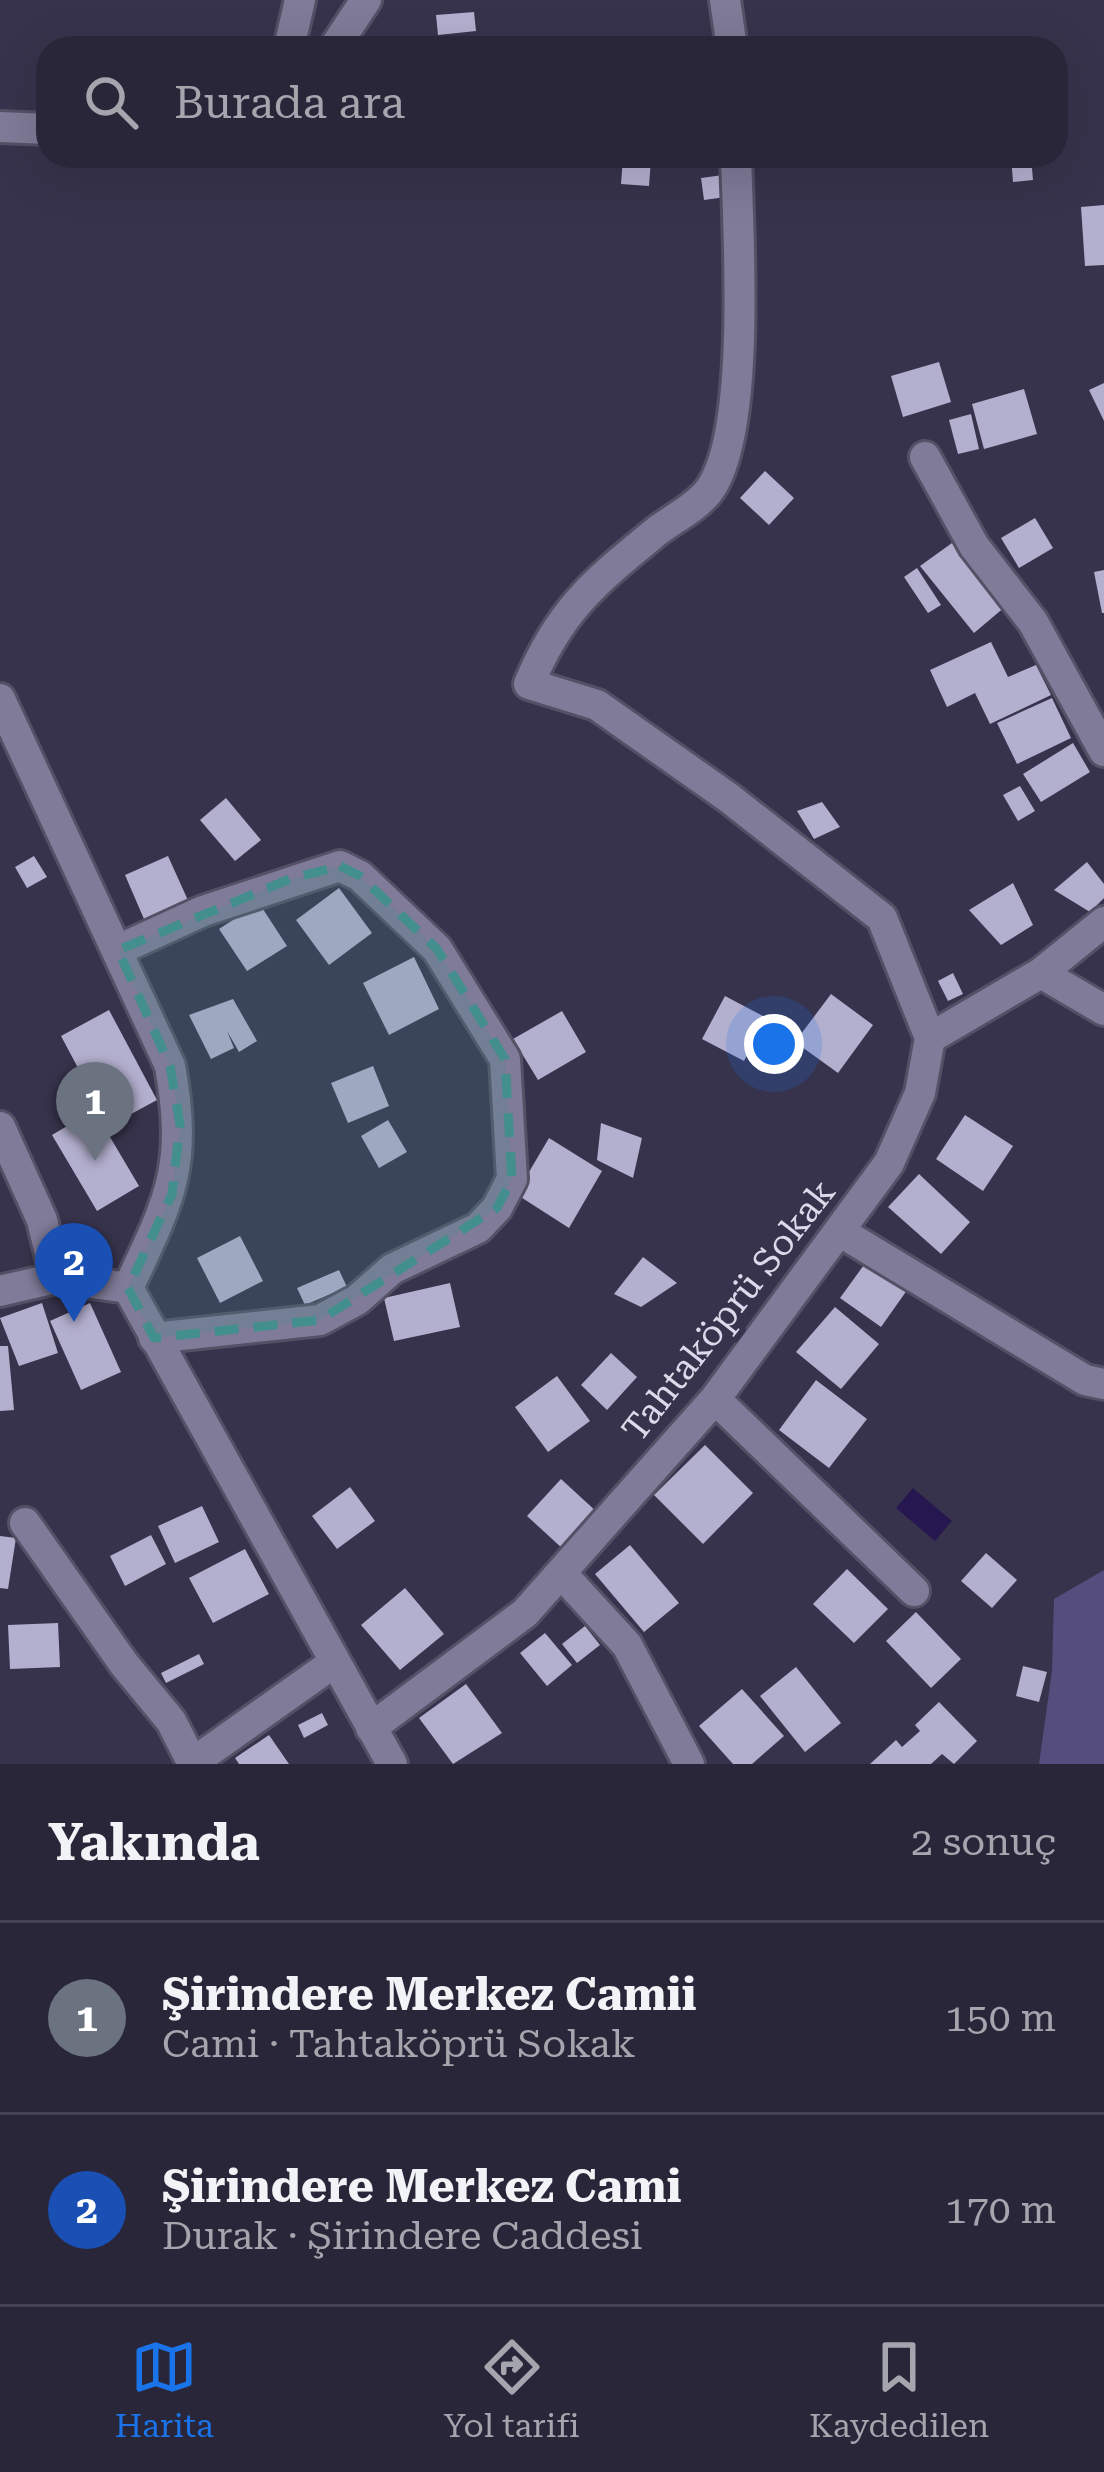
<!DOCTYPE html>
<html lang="tr">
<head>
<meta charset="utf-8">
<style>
  body { margin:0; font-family:"Roboto Serif",serif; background:#312e41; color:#f1f3f6 }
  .you { position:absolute; left:774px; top:1044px; width:42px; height:42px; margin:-30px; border:9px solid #fff; border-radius:50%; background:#1a73e8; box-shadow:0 0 0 18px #1a73e833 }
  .badge { display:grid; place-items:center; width:78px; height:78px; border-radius:50%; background:#1a73e8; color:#fff; font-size:39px; font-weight:700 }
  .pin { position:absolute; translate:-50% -99px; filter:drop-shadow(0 3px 6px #0008) }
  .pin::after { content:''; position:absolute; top:63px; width:42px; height:36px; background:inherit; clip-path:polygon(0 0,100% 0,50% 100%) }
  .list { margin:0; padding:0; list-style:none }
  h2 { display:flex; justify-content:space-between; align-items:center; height:156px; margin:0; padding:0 48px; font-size:51px }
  h2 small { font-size:39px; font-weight:400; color:#a5a5ae }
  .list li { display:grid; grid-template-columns:78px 1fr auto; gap:36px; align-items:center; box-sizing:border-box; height:192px; padding:0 48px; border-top:3px solid #454353 }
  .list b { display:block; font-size:45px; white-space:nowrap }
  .list p { margin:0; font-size:39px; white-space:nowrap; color:#a5a5ae }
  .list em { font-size:39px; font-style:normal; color:#a5a5ae }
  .icon { flex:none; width:66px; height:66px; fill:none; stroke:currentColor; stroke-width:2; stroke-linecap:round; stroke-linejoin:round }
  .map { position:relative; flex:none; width:1104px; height:1764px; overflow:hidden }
  .search { position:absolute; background:#292639; box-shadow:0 12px 48px #0002; left:36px; right:36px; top:36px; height:132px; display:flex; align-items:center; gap:30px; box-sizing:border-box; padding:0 42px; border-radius:36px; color:#a5a5ae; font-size:45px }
  .sheet { height:540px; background:#292639 }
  nav { display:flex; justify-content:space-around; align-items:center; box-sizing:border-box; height:168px; border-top:3px solid #454353; background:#292639; font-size:33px; color:#a5a5ae }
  nav a { display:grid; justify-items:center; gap:6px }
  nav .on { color:#1a73e8 }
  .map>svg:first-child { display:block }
  .green { fill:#564d7f }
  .water { fill:#271750 }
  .building { fill:#b3afce }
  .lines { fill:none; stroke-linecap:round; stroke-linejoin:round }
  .street-casing { stroke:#545066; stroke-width:36 }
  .secondary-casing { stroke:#545066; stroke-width:36 }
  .street { stroke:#7f7b98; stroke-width:30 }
  .secondary { stroke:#7f7b98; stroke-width:30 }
  .marked { fill:#428f8d; fill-opacity:0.2; stroke:#428f8d; stroke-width:9; stroke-dasharray:24 15; stroke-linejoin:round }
  .labels { text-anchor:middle; stroke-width:12; stroke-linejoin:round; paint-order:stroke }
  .street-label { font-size:36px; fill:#dcdaea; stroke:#37334c }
</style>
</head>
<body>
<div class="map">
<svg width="1104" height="1764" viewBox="0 0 1104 1764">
  <rect width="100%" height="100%" fill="#37334c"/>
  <path class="green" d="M 1104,1570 L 1104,1764 L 1039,1764 L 1052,1671 L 1054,1599 Z"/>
  <path class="water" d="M 913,1488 L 952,1521 L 935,1541 L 896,1508 Z"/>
  <path class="building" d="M 474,12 L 476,31 L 438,35 L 436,15 Z
    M 1011,156 L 1031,156 L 1033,180 L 1013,182 Z
    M 623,157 L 651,159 L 649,186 L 621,184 Z
    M 723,175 L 726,197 L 704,200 L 701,178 Z
    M 1104,205 L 1104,265 L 1085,266 L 1081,207 Z
    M 939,362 L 951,402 L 903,417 L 891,376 Z
    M 1104,383 L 1104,421 L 1089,390 Z
    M 1024,389 L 1037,434 L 984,449 L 972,404 Z
    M 971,414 L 979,449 L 958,454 L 949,420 Z
    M 765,471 L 794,498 L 769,525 L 740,498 Z
    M 1035,518 L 1053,548 L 1019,568 L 1001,538 Z
    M 952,543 L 1006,606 L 974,633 L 920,566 Z
    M 917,568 L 941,605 L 928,613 L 904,577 Z
    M 1104,570 L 1104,613 L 1102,613 L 1094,572 Z
    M 991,642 L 1008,677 L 1036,665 L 1051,695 L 990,724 L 975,693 L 947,707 L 930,670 Z
    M 1052,698 L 1071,738 L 1017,764 L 997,723 Z
    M 1073,743 L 1090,772 L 1041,802 L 1023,774 Z
    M 1020,786 L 1035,811 L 1018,821 L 1003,795 Z
    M 226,798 L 261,840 L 235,861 L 200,820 Z
    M 822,802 L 840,827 L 814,839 L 797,811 Z
    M 34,856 L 47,877 L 27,888 L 15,867 Z
    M 168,856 L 191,907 L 147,926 L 125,875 Z
    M 1087,862 L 1104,884 L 1104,898 L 1090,912 L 1054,890 Z
    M 1013,883 L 1033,925 L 1001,945 L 969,910 Z
    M 339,888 L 372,933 L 329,965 L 296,920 Z
    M 259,903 L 287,946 L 247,971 L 219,929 Z
    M 414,957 L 439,1009 L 389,1035 L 363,983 Z
    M 953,973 L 963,994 L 948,1001 L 938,981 Z
    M 831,994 L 873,1025 L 838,1073 L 795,1042 Z
    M 725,996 L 767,1018 L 744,1061 L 702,1039 Z
    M 233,999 L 257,1041 L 239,1052 L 227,1031 L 234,1048 L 211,1059 L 189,1015 Z
    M 109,1010 L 157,1100 L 109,1126 L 61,1036 Z
    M 562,1011 L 586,1052 L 538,1080 L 513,1039 Z
    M 373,1066 L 389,1106 L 348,1123 L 331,1083 Z
    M 94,1110 L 139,1186 L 97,1211 L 52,1135 Z
    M 965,1115 L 1013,1146 L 983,1191 L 936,1159 Z
    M 388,1120 L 407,1152 L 379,1168 L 361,1136 Z
    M 601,1123 L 642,1138 L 633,1178 L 597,1160 Z
    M 549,1138 L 602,1171 L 569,1228 L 516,1194 Z
    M 919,1174 L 970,1222 L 941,1254 L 888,1207 Z
    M 240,1236 L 263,1281 L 220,1303 L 197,1258 Z
    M 643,1257 L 677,1283 L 641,1307 L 614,1294 Z
    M 869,1258 L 910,1286 L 881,1327 L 840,1298 Z
    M 339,1270 L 347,1287 L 305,1305 L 297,1288 Z
    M 450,1283 L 460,1327 L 394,1341 L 384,1298 Z
    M 42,1303 L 58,1353 L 19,1366 L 0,1318 Z
    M 90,1303 L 121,1372 L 81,1390 L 50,1321 Z
    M 835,1307 L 879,1344 L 841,1389 L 796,1352 Z
    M 0,1346 L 8,1346 L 14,1410 L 0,1411 Z
    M 611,1353 L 637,1377 L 607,1410 L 581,1385 Z
    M 557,1376 L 590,1421 L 548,1452 L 515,1407 Z
    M 816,1380 L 867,1419 L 829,1468 L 779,1430 Z
    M 705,1445 L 753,1493 L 703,1544 L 654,1495 Z
    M 561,1479 L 598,1513 L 563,1549 L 527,1516 Z
    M 350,1487 L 375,1521 L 337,1549 L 312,1516 Z
    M 202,1506 L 219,1542 L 175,1563 L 158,1526 Z
    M 151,1535 L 166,1564 L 125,1586 L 110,1556 Z
    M 0,1536 L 16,1538 L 8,1589 L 0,1588 Z
    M 630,1545 L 679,1603 L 644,1632 L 595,1574 Z
    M 245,1549 L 269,1594 L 213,1623 L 189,1578 Z
    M 986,1553 L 1017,1580 L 992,1608 L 961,1581 Z
    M 847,1569 L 888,1609 L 854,1643 L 813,1604 Z
    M 405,1588 L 444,1634 L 400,1670 L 361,1625 Z
    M 916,1612 L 961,1659 L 931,1688 L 886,1641 Z
    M 58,1623 L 60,1667 L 10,1669 L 8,1625 Z
    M 585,1626 L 600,1645 L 577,1663 L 562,1644 Z
    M 545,1633 L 572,1665 L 547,1686 L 520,1653 Z
    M 199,1654 L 204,1664 L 166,1683 L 161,1673 Z
    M 1023,1666 L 1047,1672 L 1039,1702 L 1016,1696 Z
    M 796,1667 L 841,1723 L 805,1752 L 760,1696 Z
    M 466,1684 L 502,1733 L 453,1764 L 419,1718 Z
    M 742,1689 L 784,1736 L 752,1764 L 733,1764 L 699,1726 Z
    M 939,1702 L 977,1741 L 954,1764 L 942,1754 L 931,1764 L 870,1764 L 896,1740 L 902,1747 L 920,1731 L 915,1725 Z
    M 322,1713 L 328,1725 L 304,1738 L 298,1725 Z
    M 269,1735 L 289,1764 L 239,1764 L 235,1758 Z"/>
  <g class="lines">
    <defs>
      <path id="street" d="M 725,0 L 732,48
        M 289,48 L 300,0
        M 334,48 L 366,0
        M 0,127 L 48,129
        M 736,156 C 738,231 752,436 708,492 C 694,509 674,518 657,531 C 596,581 560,609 529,684 L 597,705 L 729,798 L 882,918 L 930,1038
        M 925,457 L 974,546 L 1033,622 L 1104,751
        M 0,699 L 170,1066 C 188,1167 170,1199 128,1288
        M 118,950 L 203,911 L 340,866 L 360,876 L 437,949 L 505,1059 L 512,1179 L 497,1208 L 478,1228 L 392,1269 L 357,1300 L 320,1320 L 154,1338
        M 1041,973 L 1104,1010
        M 0,1127 L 42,1220 L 56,1278
        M 839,1231 L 1085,1380 L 1104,1384
        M 715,1399 L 914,1591
        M 25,1523 L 124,1664 L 171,1721 L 193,1764
        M 561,1573 L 627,1645 L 689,1764
        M 371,1728 L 525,1613 L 715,1399 L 889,1163 L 920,1093 L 930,1038 L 1041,973 L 1104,922
        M 191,1764 L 332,1664"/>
      <path id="secondary" d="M 0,1291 L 56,1278 L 128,1288 L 392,1764"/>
    </defs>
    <use href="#street" class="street-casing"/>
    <use href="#secondary" class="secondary-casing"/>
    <use href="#street" class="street"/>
    <use href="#secondary" class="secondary"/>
  </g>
  <path class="marked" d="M 340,866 L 360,876 L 437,949 L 505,1059 L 512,1179 L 497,1208 L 320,1320 L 154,1338 L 128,1288 L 172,1194 L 180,1124 L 170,1066 L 118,950 L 290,879 Z"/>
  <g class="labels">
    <g class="street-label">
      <text transform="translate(728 1310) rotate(-52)" y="13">Tahtaköprü Sokak</text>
    </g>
  </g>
</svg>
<div class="you"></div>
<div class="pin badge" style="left:95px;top:1161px;background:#6b7280">1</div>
<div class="pin badge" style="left:74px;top:1322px;background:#1a4fb4">2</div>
<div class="search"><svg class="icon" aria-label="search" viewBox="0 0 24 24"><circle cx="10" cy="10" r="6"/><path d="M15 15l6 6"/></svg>Burada ara</div>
</div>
<section class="sheet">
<h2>Yakında<small>2 sonuç</small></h2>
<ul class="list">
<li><span class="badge" style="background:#6b7280">1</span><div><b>Şirindere Merkez Camii</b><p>Cami · Tahtaköprü Sokak</p></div><em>150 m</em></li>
<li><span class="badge" style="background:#1a4fb4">2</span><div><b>Şirindere Merkez Cami</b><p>Durak · Şirindere Caddesi</p></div><em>170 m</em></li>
</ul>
</section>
<nav>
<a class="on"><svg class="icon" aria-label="map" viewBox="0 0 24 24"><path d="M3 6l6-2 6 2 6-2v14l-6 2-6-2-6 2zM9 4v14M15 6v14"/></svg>Harita</a>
<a><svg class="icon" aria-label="directions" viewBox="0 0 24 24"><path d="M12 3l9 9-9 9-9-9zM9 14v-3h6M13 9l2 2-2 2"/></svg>Yol tarifi</a>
<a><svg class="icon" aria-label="saved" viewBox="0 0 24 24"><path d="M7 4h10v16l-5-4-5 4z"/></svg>Kaydedilen</a>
</nav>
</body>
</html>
